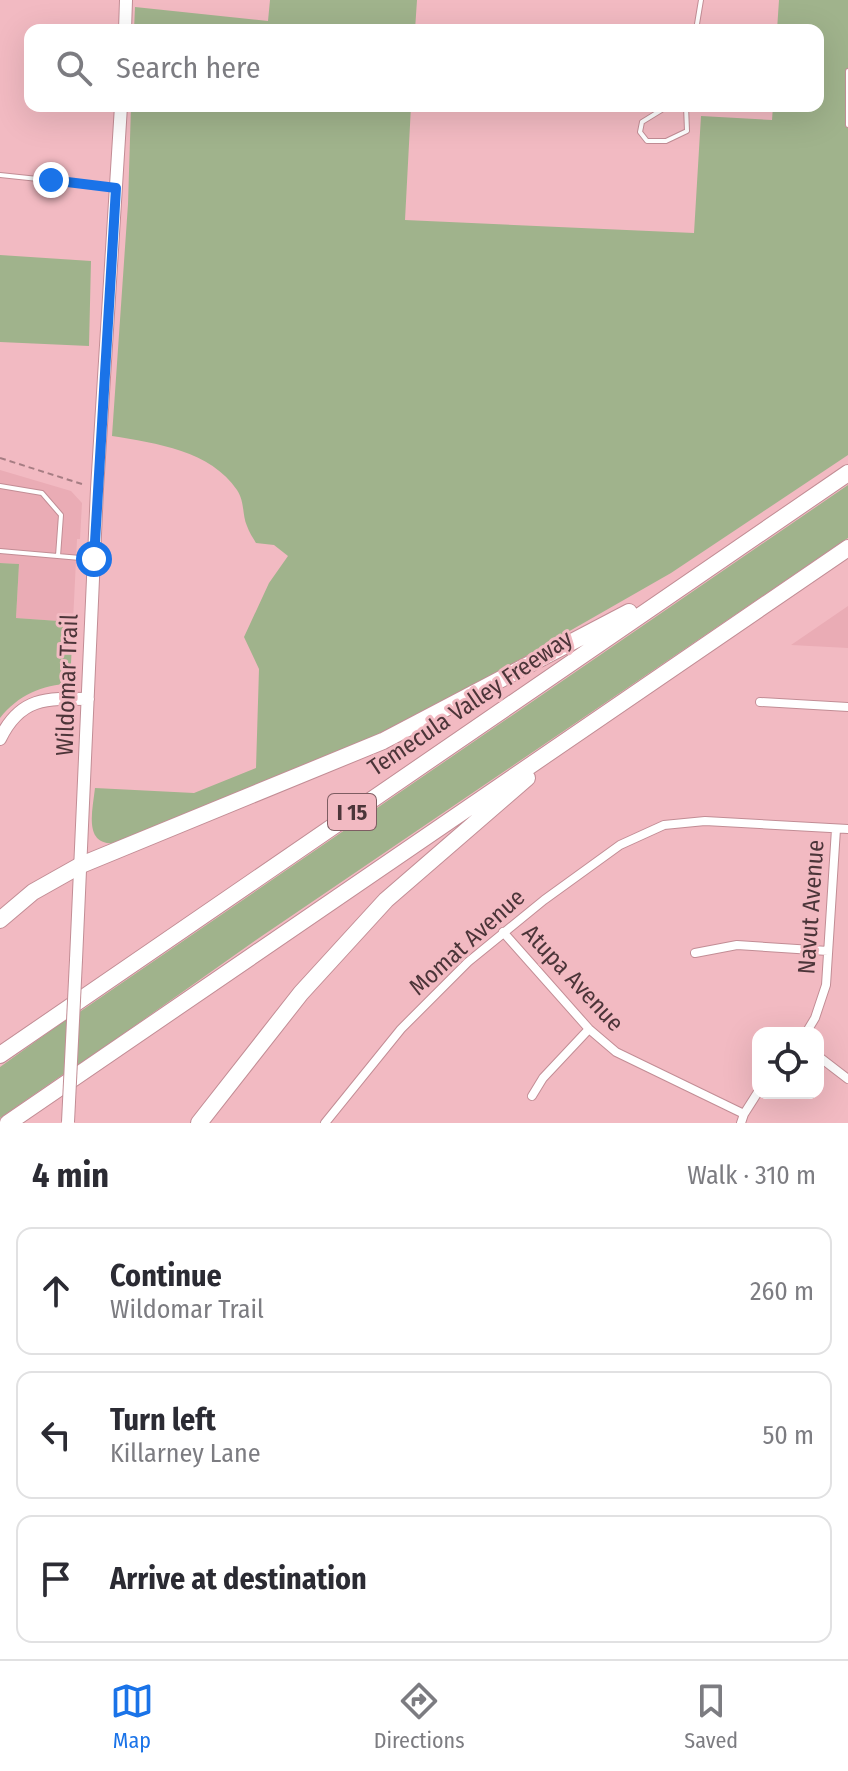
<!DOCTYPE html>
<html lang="en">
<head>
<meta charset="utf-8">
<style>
  body { margin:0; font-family:"Fira Sans Condensed",sans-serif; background:#f7f7f7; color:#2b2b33 }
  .controls { position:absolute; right:24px; bottom:24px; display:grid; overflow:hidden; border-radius:16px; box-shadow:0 8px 32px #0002 }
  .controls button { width:72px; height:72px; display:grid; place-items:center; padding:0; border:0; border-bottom:2px solid #e1e1e2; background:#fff; color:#2b2b33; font:40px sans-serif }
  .stop { position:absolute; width:24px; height:24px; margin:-18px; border:6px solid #1a73e8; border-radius:50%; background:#fff }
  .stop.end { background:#1a73e8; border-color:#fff; box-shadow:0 2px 8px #0008 }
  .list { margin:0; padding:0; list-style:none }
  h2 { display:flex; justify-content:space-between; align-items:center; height:104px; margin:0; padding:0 32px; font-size:34px }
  h2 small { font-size:26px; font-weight:400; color:#7c7c81 }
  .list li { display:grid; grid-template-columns:52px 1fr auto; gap:24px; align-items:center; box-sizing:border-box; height:128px; margin:0 16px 16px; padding:0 16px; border:2px solid #e1e1e2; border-radius:16px }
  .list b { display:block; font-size:30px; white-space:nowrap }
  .list p { margin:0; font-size:26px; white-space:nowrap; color:#7c7c81 }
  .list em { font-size:26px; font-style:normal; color:#7c7c81 }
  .icon { flex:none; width:44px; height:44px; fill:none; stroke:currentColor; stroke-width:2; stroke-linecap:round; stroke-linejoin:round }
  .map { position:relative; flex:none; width:848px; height:1123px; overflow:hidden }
  .search { position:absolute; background:#fff; box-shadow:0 8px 32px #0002; left:24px; right:24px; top:24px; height:88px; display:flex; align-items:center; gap:20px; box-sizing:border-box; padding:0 28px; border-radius:16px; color:#7c7c81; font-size:30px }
  .sheet { height:536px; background:#fff }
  nav { display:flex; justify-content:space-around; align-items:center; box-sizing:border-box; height:112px; border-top:2px solid #e1e1e2; background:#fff; font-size:22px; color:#7c7c81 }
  nav a { display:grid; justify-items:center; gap:4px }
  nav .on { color:#1a73e8 }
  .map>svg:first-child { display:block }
  .built { fill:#eaacb5 }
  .green { fill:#a0b38c }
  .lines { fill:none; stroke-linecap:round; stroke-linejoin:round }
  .lane-casing { stroke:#c28d95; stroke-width:6 }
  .street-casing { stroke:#c28d95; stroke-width:10 }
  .secondary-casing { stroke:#c28d95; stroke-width:14 }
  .highway-casing { stroke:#c28d95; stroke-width:18 }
  .path { stroke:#a67d83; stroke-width:2; stroke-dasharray:6 4; stroke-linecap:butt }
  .lane { stroke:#fff; stroke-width:4 }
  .street { stroke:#fff; stroke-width:8 }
  .secondary { stroke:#fff; stroke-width:12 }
  .highway { stroke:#fff; stroke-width:16 }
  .secondary-bridge-casing { stroke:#c28d95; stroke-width:14; stroke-linecap:butt }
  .secondary-bridge { stroke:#fff; stroke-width:12 }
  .route { stroke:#1a73e8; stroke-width:10 }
  .labels { text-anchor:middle; stroke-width:6; stroke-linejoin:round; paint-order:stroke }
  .shield { fill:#f2bac2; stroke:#7e5d62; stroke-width:2 }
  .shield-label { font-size:22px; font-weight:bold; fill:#4c3539 }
  .street-label { font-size:24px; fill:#4c3539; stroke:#f2bac2 }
</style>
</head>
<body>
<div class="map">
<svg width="848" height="1123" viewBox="0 0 848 1123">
  <rect width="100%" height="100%" fill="#f2bac2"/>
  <path class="built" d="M 0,470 L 71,491 L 82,503 L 80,539 L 77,539 L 73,622 L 16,618 L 19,564 L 0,563 Z
    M 848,606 L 848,648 L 791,645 Z"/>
  <path class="green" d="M 270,0 L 417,0 L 415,30 L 134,30 L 135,7 L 268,21 Z
    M 779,0 L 848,0 L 848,455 L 671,573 L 449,700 L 389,730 L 119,843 C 83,848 92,814 95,788 L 194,793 L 256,768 L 259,669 L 244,637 L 269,583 L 288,556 L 274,545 L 256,543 C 253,538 249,532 247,526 C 242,515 245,502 237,490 C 211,451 156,443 112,436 L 128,204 L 131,106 L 411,106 L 405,220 L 694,233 L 701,116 L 772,120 L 773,106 L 818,106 L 818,30 L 777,30 Z
    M 0,255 L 91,261 L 89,346 L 0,342 Z
    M 848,485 L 848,538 L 256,940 L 75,1068 L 78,1013 Z
    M 0,563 L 19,564 L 16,618 L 73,622 L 70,684 C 43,684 17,696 0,718 Z
    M 71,1016 L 68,1071 L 0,1118 L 0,1067 Z"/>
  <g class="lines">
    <defs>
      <path id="lane" d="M 696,30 L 701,0
        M 848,71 L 848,125
        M 668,106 L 642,122 L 640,132 L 647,141 L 666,141 L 687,131 L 686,106
        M 0,175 L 114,187
        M 0,486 L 42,493 L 61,515 L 58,556
        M 0,551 L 92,559"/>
      <path id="street" d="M 760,702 L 848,707
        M 503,932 L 589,1029 L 616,1052 L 744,1114
        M 695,953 L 737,945 L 828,951
        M 806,1033 L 815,1018 L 826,985 L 836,829
        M 818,1056 L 848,1079
        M 532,1096 L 543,1078 L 589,1029
        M 325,1123 L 401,1029 L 468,962 L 544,900 L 620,845 L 664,825 L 705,821 L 848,829
        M 741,1123 L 744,1114 L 758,1092"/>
      <path id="secondary" d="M 125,30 L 126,0
        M 0,739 C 20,697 47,698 88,699
        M 76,960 L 97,489 L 121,106"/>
      <path id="highway" d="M 0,920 L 33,892 L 81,865 L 383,741 L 629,612
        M 0,1055 L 848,473
        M 8,1123 L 848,548
        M 199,1123 L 301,993 L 386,900 L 527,778"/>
    </defs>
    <use href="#lane" class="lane-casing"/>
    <use href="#street" class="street-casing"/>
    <use href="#secondary" class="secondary-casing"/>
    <use href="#highway" class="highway-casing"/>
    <path class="path" d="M 0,458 L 85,485"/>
    <use href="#lane" class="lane"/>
    <use href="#street" class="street"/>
    <use href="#secondary" class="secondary"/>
    <use href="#highway" class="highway"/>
    <defs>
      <path id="secondary-bridge" d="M 68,1122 L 76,960"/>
    </defs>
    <use href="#secondary-bridge" class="secondary-bridge-casing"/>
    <use href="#secondary-bridge" class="secondary-bridge"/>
  </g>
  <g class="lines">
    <path class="route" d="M 51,180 L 116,188 L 94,559"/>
  </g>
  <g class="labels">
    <rect class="shield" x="328" y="794" width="48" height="36" rx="6"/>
    <g class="shield-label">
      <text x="352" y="820">I 15</text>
    </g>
    <g class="street-label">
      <text transform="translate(67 685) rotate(-88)" y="8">Wildomar Trail</text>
      <text transform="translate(470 703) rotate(-34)" y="8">Temecula Valley Freeway</text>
      <text transform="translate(811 907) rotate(-86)" y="8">Navut Avenue</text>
      <text transform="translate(467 942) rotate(-42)" y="8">Momat Avenue</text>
      <text transform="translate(573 978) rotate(47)" y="8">Atupa Avenue</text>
    </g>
  </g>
</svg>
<div class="controls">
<button><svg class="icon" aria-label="locate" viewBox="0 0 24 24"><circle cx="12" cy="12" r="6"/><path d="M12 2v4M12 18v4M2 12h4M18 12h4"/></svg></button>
</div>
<div class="stop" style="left:94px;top:559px"></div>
<div class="stop end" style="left:51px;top:180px"></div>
<div class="search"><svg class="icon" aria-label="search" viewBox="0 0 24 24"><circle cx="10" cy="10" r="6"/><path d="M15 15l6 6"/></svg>Search here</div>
</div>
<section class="sheet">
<h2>4 min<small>Walk · 310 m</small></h2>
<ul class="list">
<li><svg class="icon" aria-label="ahead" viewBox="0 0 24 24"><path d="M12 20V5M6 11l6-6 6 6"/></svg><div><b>Continue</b><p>Wildomar Trail</p></div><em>260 m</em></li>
<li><svg class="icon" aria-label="left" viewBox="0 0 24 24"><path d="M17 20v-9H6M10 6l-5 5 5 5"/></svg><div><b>Turn left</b><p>Killarney Lane</p></div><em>50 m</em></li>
<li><svg class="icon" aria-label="arrive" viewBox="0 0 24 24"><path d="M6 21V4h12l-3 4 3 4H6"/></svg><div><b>Arrive at destination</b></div></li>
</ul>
</section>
<nav>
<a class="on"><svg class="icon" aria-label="map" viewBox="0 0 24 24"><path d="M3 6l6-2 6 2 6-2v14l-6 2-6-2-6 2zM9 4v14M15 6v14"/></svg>Map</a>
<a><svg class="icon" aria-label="directions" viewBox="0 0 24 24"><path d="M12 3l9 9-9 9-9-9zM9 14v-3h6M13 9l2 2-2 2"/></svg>Directions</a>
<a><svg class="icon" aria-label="saved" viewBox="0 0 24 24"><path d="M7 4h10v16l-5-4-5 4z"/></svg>Saved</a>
</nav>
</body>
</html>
